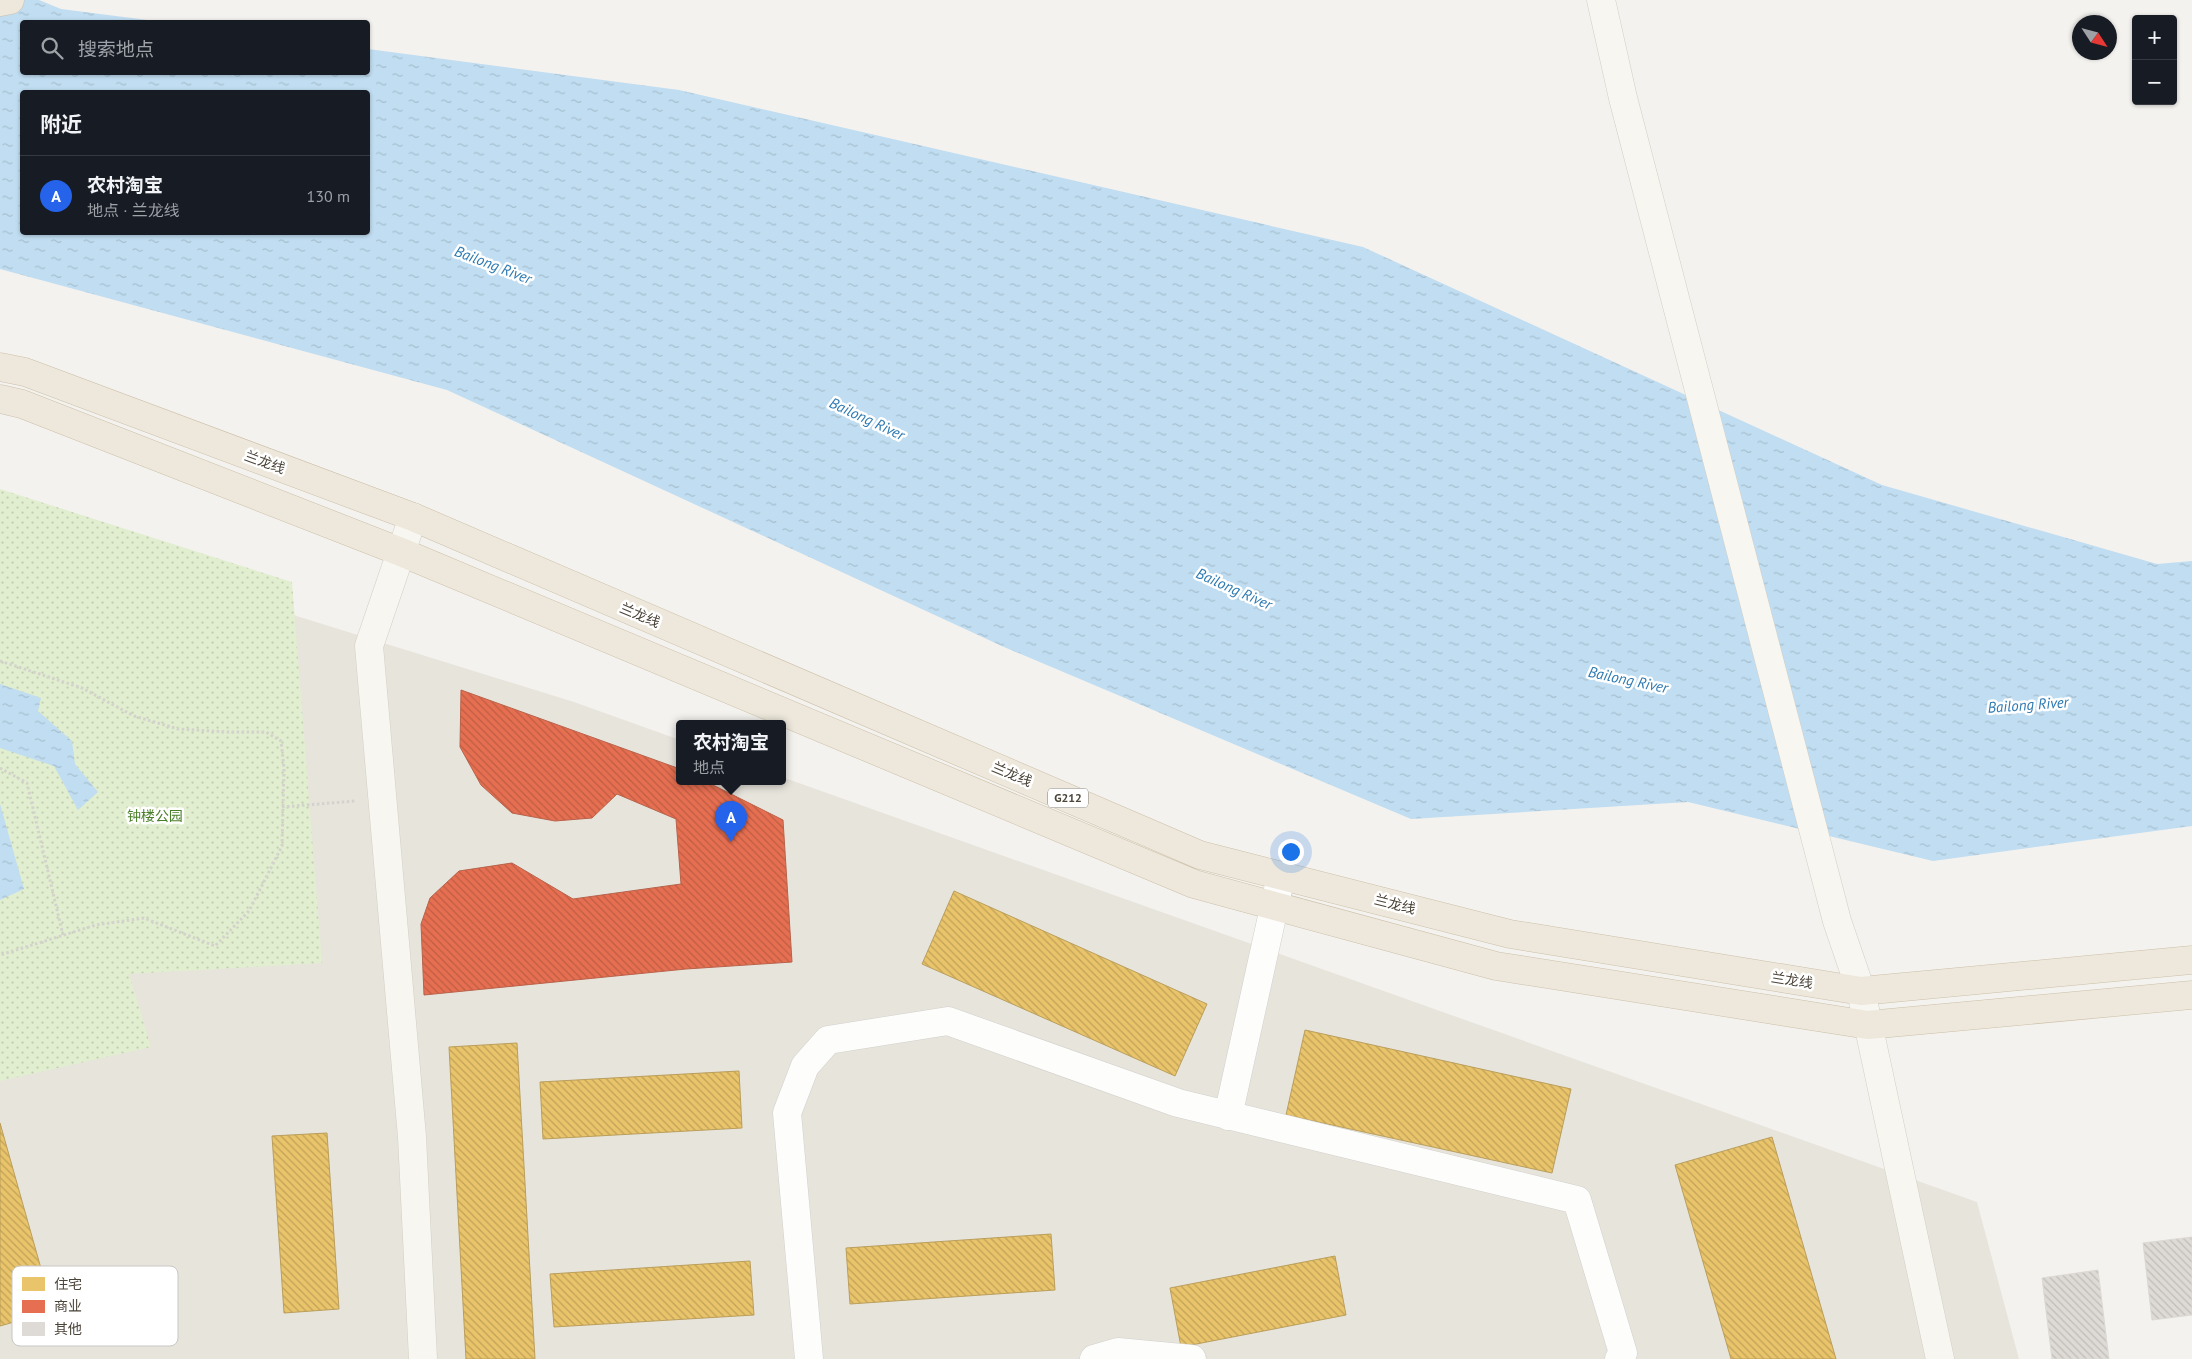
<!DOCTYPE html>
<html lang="zh">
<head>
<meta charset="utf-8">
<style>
  body { margin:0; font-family:"PT Sans","Noto Sans SC",sans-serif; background:#242831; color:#f1f3f6 }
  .controls { position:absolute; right:15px; top:15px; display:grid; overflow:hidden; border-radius:5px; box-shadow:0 1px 4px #0004 }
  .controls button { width:45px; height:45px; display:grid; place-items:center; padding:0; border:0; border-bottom:1px solid #363941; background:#171b24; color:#f1f3f6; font:25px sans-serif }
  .compass { position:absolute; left:2072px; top:15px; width:45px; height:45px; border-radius:50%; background:#171b24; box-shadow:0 1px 4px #0004; rotate:126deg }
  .you { position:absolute; left:1290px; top:851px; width:18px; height:18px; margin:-12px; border:4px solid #fff; border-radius:50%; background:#1a73e8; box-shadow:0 0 0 8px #1a73e833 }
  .badge { display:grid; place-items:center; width:32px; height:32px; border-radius:50%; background:#2563eb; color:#fff; font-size:16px; font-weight:700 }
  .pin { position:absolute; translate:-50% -41px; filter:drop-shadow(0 1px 2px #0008) }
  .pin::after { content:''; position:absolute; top:26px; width:18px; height:15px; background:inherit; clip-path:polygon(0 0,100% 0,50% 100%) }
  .popup { position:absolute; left:676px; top:720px; width:110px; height:65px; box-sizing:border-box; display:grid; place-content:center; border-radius:5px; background:#171b24; filter:drop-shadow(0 1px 4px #0005); font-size:16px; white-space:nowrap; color:#9ea1a6 }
  .popup b { font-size:19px; color:#f1f3f6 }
  .popup::after { content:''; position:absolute; left:50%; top:100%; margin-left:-10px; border:10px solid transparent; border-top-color:#171b24 }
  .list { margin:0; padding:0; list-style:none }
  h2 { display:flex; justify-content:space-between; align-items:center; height:65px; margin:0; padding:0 20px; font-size:21px }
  h2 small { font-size:16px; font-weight:400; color:#9ea1a6 }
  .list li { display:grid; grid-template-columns:32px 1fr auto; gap:15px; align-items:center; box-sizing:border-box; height:80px; padding:0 20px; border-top:1px solid #363941 }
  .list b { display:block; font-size:19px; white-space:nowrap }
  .list p { margin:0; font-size:16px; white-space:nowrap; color:#9ea1a6 }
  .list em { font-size:16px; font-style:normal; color:#9ea1a6 }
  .icon { flex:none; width:28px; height:28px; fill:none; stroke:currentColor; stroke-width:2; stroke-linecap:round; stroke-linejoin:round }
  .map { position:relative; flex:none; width:2192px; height:1359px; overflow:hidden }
  .search { position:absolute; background:#171b24; box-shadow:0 1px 4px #0004; left:20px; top:20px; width:350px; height:55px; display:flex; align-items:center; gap:12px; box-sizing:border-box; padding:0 18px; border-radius:5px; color:#9ea1a6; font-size:19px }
  .panel { position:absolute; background:#171b24; box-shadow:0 1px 4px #0004; left:20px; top:90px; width:350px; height:145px; border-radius:5px }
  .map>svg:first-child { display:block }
  .residential { fill:#e7e4dc }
  .park { fill:url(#park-dots) }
  .water { fill:url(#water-ripples); fill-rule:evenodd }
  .homes { fill:url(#homes-back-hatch); stroke:#ba9e5b }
  .shops { fill:url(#shops-back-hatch); stroke:#b8624a }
  .building { fill:url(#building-back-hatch); stroke:#dcd9d4 }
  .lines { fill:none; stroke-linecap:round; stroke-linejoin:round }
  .street-casing { stroke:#d2d0cb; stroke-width:29 }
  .secondary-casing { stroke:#d3cfc5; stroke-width:29 }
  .highway-casing { stroke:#ccbfa9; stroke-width:29 }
  .path { stroke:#d3d2cc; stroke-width:3; stroke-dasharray:2.5 2.5; stroke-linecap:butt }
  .street { stroke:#fdfdfc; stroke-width:28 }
  .secondary { stroke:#f7f6f1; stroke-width:28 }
  .highway { stroke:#ede8db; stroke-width:28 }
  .labels { text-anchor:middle; stroke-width:5; stroke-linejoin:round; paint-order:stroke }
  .shield { fill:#fff; stroke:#817c74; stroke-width:1 }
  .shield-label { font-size:12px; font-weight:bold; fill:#4b4439 }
  .street-label { font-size:14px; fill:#4b4439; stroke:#fff }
  .park-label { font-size:14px; fill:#4a7f2a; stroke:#fff }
  .water-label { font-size:15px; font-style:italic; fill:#2e7ab2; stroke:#fff }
  .key { fill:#fff; stroke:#c9c7c4; stroke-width:1 }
  .key-label { font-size:14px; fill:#4b4439 }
</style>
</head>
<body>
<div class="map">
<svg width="2192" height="1359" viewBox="0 0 2192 1359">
  <defs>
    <pattern id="park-dots" width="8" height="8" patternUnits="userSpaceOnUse" patternTransform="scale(1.25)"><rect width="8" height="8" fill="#e1eecf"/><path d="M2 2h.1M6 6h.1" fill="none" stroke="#c3cdb2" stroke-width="1.8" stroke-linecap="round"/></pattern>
    <pattern id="water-ripples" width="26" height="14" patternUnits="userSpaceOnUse" patternTransform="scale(1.25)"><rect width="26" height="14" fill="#c0ddf1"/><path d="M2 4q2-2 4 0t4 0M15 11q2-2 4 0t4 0" fill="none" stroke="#a6bfcf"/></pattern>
    <pattern id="homes-back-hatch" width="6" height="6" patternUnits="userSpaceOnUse" patternTransform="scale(1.25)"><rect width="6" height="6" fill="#e9c46a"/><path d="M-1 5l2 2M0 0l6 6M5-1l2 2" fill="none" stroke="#bfa158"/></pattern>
    <pattern id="shops-back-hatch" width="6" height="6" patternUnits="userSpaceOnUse" patternTransform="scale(1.25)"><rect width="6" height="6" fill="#e76f51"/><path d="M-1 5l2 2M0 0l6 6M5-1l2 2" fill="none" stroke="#bd5d44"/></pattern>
    <pattern id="building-back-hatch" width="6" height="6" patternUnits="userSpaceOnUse" patternTransform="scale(1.25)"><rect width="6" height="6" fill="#dedbd6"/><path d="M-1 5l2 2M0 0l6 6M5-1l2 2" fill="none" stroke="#c0bdb8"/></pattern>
  </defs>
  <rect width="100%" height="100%" fill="#f4f2ee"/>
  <path class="residential" d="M 0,524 L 574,702 L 680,740 L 680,781 L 782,781 L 782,777 L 1977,1202 L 2019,1359 L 0,1359 Z"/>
  <path class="park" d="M 0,489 L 292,582 L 322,963 L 129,974 L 151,1047 L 0,1081 Z"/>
  <path class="water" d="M 0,0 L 39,0 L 61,9 L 163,22 L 22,22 L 22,72 L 368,72 L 368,49 L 679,90 L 1363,247 L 1882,485 L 2157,564 L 2192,561 L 2192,826 L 1933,861 L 1688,802 L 1411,819 L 1004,647 L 447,390 L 0,269 ZM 22,92 L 368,92 L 368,232 L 22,232 Z
    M 0,684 L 41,698 L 38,711 L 72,741 L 75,764 L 98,792 L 78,810 L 54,766 L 0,748 Z
    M 0,804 L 24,889 L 0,900 Z"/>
  <path class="homes" d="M 954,891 L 1207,1004 L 1175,1076 L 922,964 Z
    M 1305,1030 L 1571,1089 L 1552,1173 L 1286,1115 Z
    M 517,1043 L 535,1359 L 466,1359 L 449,1047 Z
    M 739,1071 L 742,1128 L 543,1139 L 540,1082 Z
    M 0,1123 L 53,1311 L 0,1326 Z
    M 327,1133 L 339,1309 L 284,1313 L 272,1136 Z
    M 1772,1137 L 1836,1359 L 1731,1359 L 1675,1165 Z
    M 1051,1234 L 1055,1290 L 850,1304 L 846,1248 Z
    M 1335,1256 L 1346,1315 L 1181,1347 L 1170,1288 Z
    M 750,1261 L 754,1315 L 554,1327 L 550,1274 Z"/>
  <path class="shops" d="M 461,690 L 680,769 L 680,781 L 705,781 L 783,820 L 792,962 L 686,969 L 424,995 L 421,924 L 430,898 L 459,871 L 512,863 L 573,899 L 681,884 L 676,819 L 617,794 L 592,818 L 555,821 L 512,813 L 481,785 L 460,747 Z"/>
  <path class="building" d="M 2192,1237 L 2192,1315 L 2152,1320 L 2143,1243 Z
    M 2098,1270 L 2109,1359 L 2052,1359 L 2042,1278 Z"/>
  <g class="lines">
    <defs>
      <path id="street" d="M 1228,1116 L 1281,876
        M 809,1359 L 787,1113 L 805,1066 L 828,1040 L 948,1021 L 1178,1103 L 1577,1200 L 1623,1353 L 1619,1359
        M 1094,1359 L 1118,1352 L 1192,1359"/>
      <path id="secondary" d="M 1601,0 L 1623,98 L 1837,921 L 1861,991 L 1940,1359
        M 413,517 L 369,646 L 412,1137 L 423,1359"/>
      <path id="highway" d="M 0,2 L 10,0
        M 0,367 L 25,372 L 413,517 L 1200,855 L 1510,934 L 1861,991 L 2192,960
        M 0,399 L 22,404 L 401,552 L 1194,884 L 1496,966 L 1868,1025 L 2192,995"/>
    </defs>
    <use href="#street" class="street-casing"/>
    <use href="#secondary" class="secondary-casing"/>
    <use href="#highway" class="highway-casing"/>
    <path class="path" d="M 0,661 L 82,688 L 134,716 L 178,729 L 228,732 L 266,732 L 281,741 L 284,768 L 282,846 L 249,911 L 215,946 L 144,918 L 96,925 L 0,955
      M 0,768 L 27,783 L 63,935
      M 282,807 L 355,801"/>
    <use href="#street" class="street"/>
    <use href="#secondary" class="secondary"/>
    <use href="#highway" class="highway"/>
  </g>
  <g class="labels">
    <rect class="shield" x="1048" y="788.5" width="40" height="19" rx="4"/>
    <g class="shield-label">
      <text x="1068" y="802">G212</text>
    </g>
    <g class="street-label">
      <text transform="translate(265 462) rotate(20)" y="5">兰龙线</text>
      <text transform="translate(640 615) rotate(23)" y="5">兰龙线</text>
      <text transform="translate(1012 774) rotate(23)" y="5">兰龙线</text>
      <text transform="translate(1395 904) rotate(14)" y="5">兰龙线</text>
      <text transform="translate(1792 980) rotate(9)" y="5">兰龙线</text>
    </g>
    <g class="park-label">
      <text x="155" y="821">钟楼公园</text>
    </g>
    <g class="water-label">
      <text transform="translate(493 265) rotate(21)" y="5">Bailong River</text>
      <text transform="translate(867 419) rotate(25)" y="5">Bailong River</text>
      <text transform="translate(1234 589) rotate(24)" y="5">Bailong River</text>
      <text transform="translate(1628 680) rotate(12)" y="5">Bailong River</text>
      <text transform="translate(2028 705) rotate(-4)" y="5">Bailong River</text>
    </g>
  </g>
  <rect x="12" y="1266" width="166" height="80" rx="8" class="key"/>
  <rect x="22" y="1277" width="23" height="14" fill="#e9c46a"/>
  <rect x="22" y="1300" width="23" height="13" fill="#e76f51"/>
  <rect x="22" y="1322" width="23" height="14" fill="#dedbd6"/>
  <g class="key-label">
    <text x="54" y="1289">住宅</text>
    <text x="54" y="1311">商业</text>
    <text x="54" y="1334">其他</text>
  </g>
</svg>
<div class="controls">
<button>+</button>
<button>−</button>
</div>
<svg class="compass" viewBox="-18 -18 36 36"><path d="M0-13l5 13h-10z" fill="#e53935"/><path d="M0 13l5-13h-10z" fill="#9ea1a6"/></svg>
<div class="you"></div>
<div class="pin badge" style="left:731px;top:842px">A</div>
<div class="popup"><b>农村淘宝</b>地点</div>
<div class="search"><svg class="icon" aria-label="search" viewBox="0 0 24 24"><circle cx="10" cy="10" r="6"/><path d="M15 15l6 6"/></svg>搜索地点</div>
<section class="panel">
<h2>附近<small></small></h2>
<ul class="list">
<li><span class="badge">A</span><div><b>农村淘宝</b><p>地点 · 兰龙线</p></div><em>130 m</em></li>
</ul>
</section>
</div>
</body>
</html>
